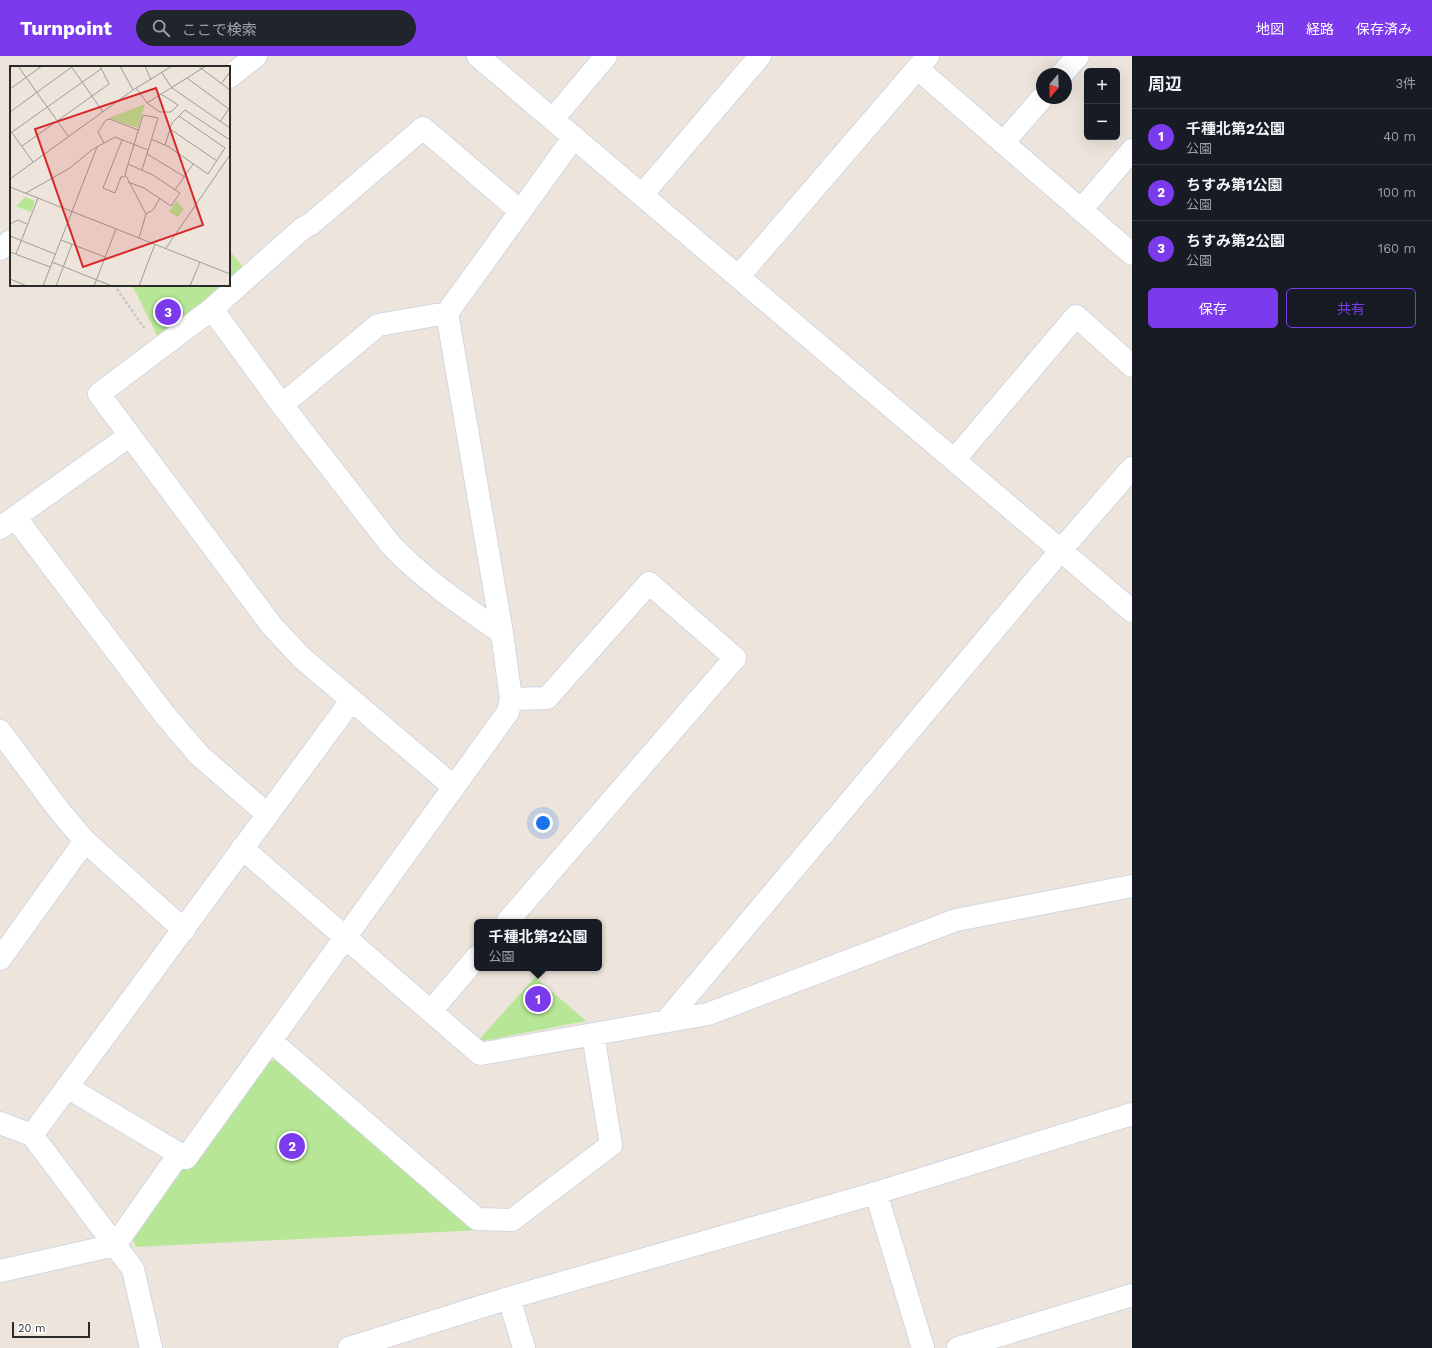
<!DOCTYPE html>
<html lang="ja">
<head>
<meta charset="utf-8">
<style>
  body { margin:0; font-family:"Work Sans","Noto Sans JP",sans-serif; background:#20242c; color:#f1f3f6 }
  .controls { position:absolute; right:12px; top:12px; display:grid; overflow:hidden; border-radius:6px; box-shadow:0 4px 16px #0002 }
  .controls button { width:36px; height:36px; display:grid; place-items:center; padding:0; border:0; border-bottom:1px solid #363941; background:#171b24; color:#f1f3f6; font:20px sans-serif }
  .compass { position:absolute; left:1036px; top:12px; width:36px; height:36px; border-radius:50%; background:#171b24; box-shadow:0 4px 16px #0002; rotate:199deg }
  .scale { position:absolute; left:12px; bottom:10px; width:78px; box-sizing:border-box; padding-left:4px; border:2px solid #2b2b2b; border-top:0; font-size:11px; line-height:14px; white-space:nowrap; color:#2b2b2b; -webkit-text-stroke:3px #fff; paint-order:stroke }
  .you { position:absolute; left:543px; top:767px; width:14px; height:14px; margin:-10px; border:3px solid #fff; border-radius:50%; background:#1a73e8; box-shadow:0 0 0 6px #1a73e833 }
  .badge { display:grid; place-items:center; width:26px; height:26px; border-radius:50%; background:#7c3aed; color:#fff; font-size:13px; font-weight:700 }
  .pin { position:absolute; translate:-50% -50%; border:2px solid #fff; box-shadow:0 1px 4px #0006 }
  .popup { position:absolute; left:474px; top:863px; width:128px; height:52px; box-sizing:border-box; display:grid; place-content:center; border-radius:6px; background:#171b24; filter:drop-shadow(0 1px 3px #0005); font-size:13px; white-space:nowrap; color:#9ea1a6 }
  .popup b { font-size:15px; color:#f1f3f6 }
  .popup::after { content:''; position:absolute; left:50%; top:100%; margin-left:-8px; border:8px solid transparent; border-top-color:#171b24 }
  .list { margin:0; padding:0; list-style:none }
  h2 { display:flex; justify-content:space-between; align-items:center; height:52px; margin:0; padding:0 16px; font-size:17px }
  h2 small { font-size:13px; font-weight:400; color:#9ea1a6 }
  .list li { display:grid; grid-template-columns:26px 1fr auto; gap:12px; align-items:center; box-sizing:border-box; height:56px; padding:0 16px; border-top:1px solid #363941 }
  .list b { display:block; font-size:15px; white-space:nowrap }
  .list p { margin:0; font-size:13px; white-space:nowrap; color:#9ea1a6 }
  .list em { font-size:13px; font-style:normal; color:#9ea1a6 }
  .actions { display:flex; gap:8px; padding:12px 16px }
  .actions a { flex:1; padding:9px 0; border:1px solid #7c3aed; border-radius:6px; text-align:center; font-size:14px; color:#7c3aed }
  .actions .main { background:#7c3aed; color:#fff }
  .icon { flex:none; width:22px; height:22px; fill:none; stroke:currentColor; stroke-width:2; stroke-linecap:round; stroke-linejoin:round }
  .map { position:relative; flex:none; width:1132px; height:1292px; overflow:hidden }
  header { display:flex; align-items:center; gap:24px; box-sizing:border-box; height:56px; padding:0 20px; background:#7c3aed; color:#fff }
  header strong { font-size:19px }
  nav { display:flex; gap:22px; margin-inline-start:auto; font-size:14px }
  .search { width:280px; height:36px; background:#20242c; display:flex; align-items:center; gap:10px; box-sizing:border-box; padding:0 14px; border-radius:22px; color:#9ea1a6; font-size:15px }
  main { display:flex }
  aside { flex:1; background:#171b24 }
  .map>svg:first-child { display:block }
  .green { fill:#b7e696 }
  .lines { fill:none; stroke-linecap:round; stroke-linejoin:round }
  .minor-casing { stroke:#d1d6e4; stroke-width:24 }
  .path { stroke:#c8c8c8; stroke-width:2.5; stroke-dasharray:3 2; stroke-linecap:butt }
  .minor { stroke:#fff; stroke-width:22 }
  .inset-road { fill:none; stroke:#9f9b95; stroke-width:1 }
  .view { fill:#d62828; fill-opacity:0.15; stroke:#d62828; stroke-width:2 }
  .inset-edge { fill:none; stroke:#2b2b2b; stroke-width:2 }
</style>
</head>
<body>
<header>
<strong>Turnpoint</strong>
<div class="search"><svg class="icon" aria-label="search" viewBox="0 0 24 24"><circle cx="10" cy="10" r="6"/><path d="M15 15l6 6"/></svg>ここで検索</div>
<nav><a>地図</a><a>経路</a><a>保存済み</a></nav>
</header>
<main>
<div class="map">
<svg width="1132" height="1292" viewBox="0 0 1132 1292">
  <rect width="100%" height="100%" fill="#ede5dc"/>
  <path class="green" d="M 229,194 L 243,211 L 229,223 Z
    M 132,229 L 222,229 L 159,283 Z
    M 535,921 L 586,965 L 477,986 Z
    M 269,1004 L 285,1005 L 481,1174 L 136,1191 L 131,1178 Z"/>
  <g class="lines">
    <defs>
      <path id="minor" d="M 478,0 L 1132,555
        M 918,13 L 1132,198
        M 1062,18 L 1078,0
        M 229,21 L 256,0
        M 553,63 L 606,0
        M 1003,87 L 1042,42
        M 642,139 L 760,0
        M 1081,154 L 1132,94
        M 0,193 L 11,185
        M 739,220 L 928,0
        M 212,253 L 282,349 L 390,488 C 423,523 463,550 502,577
        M 282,349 L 378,269 L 447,257
        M 955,403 L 1076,260 L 1132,310
        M 15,461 L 164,658 L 199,699 L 267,758
        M 0,472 L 129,380
        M 0,675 L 58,753 L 85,785 L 184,874
        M 454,731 L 302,602 L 272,570 L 99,338 L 212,253 L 303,172 L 311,168 L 423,72 L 520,155
        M 242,792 L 480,998 L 708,958 L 956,864 L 1132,830
        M 507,866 L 735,602 L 649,527 L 547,642 L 511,643
        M 0,903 L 85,785
        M 431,955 L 477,901
        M 666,965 L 1061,494 L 1132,412
        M 271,985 L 477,1163 L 512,1164 L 611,1089 L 593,978
        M 67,1031 L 186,1102 L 508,656 L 511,643 L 502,577 L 447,257 L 574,81
        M 0,1067 L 32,1079 L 133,1213 L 151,1292
        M 32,1079 L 351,645
        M 876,1137 L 923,1292
        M 0,1215 L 115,1189 L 179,1098
        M 509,1242 L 524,1292
        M 349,1292 L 509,1242 L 876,1137 L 1132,1058
        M 958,1292 L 1132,1239"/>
    </defs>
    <use href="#minor" class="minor-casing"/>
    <path class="path" d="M 114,229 L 145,273"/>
    <use href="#minor" class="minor"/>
  </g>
  <g transform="translate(10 10)">
    <rect width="220" height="220" fill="#ede5dc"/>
    <path d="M 135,38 L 128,62 L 99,52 ZM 15,131 L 25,135 L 21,146 L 6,140 ZM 166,135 L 174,143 L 168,151 L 159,146 Z" fill="#b7e696"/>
    <path class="inset-road" d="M 8,0 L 58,70M 61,0 L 93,46M 110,0 L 123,24M 135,0 L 141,14M 188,0 L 220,24M 152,7 L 162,22 L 220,62M 177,12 L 219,43M 211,18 L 220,6M 126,22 L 137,37 L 150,46 L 161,46 L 168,39 L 151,28M 0,23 L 32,0M 137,37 L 196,0M 0,46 L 63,0M 210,56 L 220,41M 160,63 L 207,95M 0,64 L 23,96M 2,66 L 91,3M 141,73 L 159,81 L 198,108 L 215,82 L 169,50M 112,74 L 93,122 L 105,127 L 111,111 L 115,110M 94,77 L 88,66 L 96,54 L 100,53 L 128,64M 155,79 L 162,57 L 175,44 L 220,74M 12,80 L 99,18 L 90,0M 137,88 L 175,111M 118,98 L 143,109 L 170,127 L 161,140 L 134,122 L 118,116M 0,113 L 123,24 L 162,0M 0,121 L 220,208M 165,124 L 183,98M 16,127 L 60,102 L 83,83 L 105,71 L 138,84M 136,148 L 143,144 L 150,132M 0,158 L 8,154 L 17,158M 0,170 L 45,188M 129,172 L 136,148 L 115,108 L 133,49 L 148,52 L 132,104M 51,174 L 95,191M 156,182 L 220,89M 0,186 L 40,201M 6,188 L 28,132M 42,196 L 102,220M 0,213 L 17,220M 33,220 L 87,81M 46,220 L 62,178M 84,220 L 106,163M 129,220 L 145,178M 180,220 L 190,196"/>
    <path class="view" d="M 146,22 L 193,159 L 73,201 L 25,63 Z"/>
    <rect width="220" height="220" class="inset-edge"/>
  </g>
</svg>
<div class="controls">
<button>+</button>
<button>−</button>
</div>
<svg class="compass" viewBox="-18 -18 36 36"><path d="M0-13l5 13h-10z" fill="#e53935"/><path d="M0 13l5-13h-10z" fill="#9ea1a6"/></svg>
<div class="scale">20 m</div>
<div class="you"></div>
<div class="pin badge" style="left:538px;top:943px">1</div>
<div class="popup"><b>千種北第2公園</b>公園</div>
<div class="pin badge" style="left:292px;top:1090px">2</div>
<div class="pin badge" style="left:168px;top:256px">3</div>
</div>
<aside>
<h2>周辺<small>3件</small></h2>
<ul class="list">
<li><span class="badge">1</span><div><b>千種北第2公園</b><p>公園</p></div><em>40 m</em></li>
<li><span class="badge">2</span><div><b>ちすみ第1公園</b><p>公園</p></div><em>100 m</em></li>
<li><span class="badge">3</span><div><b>ちすみ第2公園</b><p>公園</p></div><em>160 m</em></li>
</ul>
<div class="actions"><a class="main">保存</a><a>共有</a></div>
</aside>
</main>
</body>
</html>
